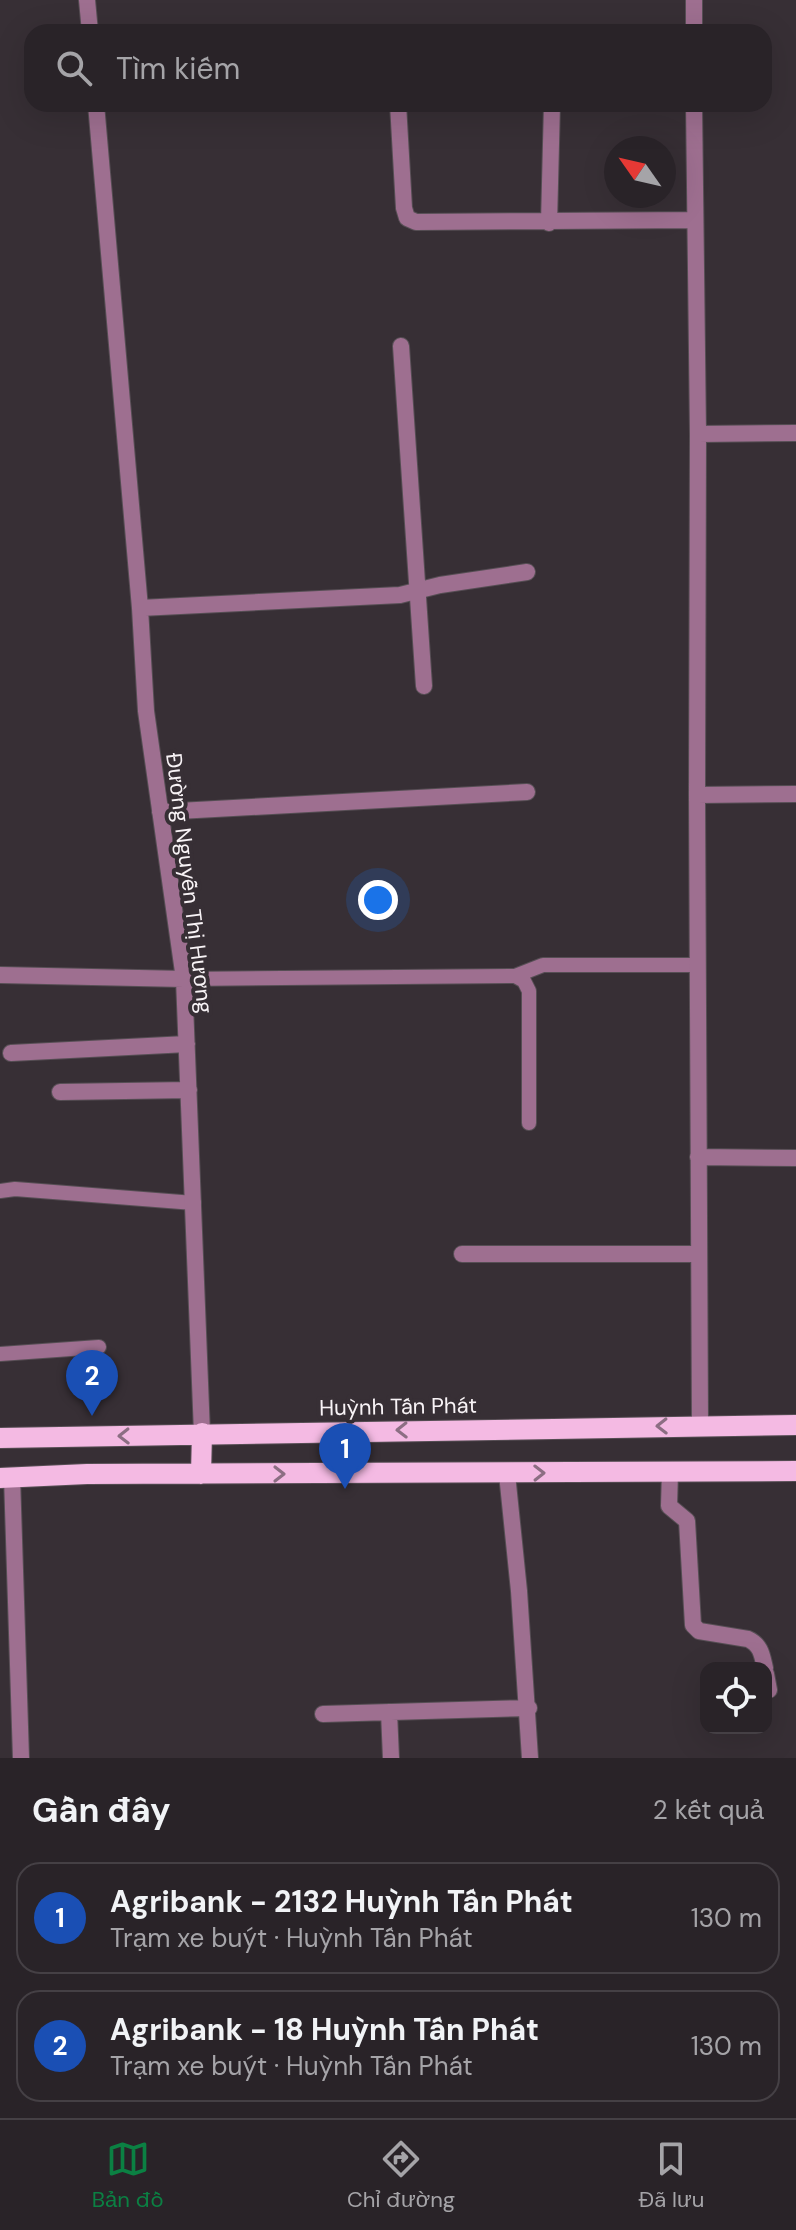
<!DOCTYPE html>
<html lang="vi">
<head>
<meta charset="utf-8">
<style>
  body { margin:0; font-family:"DM Sans",sans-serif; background:#352f34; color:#f1f3f6 }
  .controls { position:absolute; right:24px; bottom:24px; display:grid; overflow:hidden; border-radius:16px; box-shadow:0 8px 32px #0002 }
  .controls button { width:72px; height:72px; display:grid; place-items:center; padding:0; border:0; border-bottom:2px solid #454045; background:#292328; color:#f1f3f6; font:40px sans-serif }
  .compass { position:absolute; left:604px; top:136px; width:72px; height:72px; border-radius:50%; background:#292328; box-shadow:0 8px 32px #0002; rotate:304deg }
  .you { position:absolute; left:378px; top:900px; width:28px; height:28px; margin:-20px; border:6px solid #fff; border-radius:50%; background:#1a73e8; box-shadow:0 0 0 12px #1a73e833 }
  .badge { display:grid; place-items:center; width:52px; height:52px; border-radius:50%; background:#0b8043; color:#fff; font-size:26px; font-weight:700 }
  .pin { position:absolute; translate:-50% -66px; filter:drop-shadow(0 2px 4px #0008) }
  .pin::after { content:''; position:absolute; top:42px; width:28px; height:24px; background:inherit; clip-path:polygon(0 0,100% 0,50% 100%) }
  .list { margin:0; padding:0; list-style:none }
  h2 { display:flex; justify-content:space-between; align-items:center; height:104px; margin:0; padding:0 32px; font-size:34px }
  h2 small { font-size:26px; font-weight:400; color:#a5a4a8 }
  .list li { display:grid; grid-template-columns:52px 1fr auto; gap:24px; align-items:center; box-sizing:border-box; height:112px; margin:0 16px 16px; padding:0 16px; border:2px solid #454045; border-radius:24px }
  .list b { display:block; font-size:30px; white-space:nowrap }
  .list p { margin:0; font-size:26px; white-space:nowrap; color:#a5a4a8 }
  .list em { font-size:26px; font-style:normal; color:#a5a4a8 }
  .icon { flex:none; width:44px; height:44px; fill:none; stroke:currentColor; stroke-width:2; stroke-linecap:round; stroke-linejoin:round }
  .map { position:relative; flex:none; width:796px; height:1758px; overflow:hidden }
  .search { position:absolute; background:#292328; box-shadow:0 8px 32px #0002; left:24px; right:24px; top:24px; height:88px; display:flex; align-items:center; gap:20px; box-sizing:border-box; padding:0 28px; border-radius:24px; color:#a5a4a8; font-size:30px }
  .sheet { height:360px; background:#292328 }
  nav { display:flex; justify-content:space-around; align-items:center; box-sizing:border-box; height:112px; border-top:2px solid #454045; background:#292328; font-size:22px; color:#a5a4a8 }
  nav a { display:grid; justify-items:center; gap:4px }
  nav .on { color:#0b8043 }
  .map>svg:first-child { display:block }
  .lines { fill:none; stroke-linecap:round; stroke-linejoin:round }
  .lane-casing { stroke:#564e54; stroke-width:16 }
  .street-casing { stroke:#564e54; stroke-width:18 }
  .primary-casing { stroke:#564e54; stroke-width:22 }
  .lane { stroke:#9e6f90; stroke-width:14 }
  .street { stroke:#9e6f90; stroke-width:16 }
  .primary { stroke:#f4bae3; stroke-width:20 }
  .oneway { stroke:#8c6e83 }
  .labels { text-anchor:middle; stroke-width:8; stroke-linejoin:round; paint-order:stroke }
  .street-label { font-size:22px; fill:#f8f3f6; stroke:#372f35 }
</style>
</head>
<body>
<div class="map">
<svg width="796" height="1758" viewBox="0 0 796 1758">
  <rect width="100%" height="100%" fill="#372f35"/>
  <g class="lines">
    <defs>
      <path id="lane" d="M 515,976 L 543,965 L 697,965
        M 184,979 L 515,976 L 524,981 L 529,991 L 529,1123
        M 0,1191 L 15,1189 L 194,1203
        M 0,1354 L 99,1347"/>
      <path id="street" d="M 87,0 L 90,32
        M 694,0 L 694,32
        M 96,104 L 140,608 L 146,711 L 184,979 L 202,1433
        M 398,104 L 404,208 L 407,218 L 416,222 L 695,220
        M 694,104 L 698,434 L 697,795 L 700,1426
        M 549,223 L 552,104
        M 401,346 L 424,686
        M 698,434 L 796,433
        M 140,608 L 400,595 L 440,585 L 527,572
        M 697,795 L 796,794
        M 160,812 L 527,792
        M 0,975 L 184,979
        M 11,1053 L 187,1044
        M 60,1092 L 189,1090
        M 698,1157 L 796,1158
        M 462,1254 L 698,1254
        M 670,1472 L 669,1506 L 687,1521 L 693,1625 L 699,1631 L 748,1639 C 761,1645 762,1655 765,1668
        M 507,1474 L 519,1591 L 530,1758
        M 12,1477 L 21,1758
        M 766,1674 L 769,1690
        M 389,1712 L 391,1758
        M 323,1714 L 529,1708"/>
      <path id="primary" d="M 0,1438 L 796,1425
        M 201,1474 L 202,1433
        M 0,1478 L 87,1474 L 796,1471"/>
    </defs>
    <use href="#lane" class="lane-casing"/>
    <use href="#street" class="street-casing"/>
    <use href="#primary" class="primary-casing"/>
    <use href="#lane" class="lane"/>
    <use href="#street" class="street"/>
    <use href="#primary" class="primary"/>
  </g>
  <defs><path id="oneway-chevron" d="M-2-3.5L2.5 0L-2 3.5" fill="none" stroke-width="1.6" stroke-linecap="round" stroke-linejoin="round" transform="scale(2)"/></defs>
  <g class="oneway">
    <use href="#oneway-chevron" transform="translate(662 1426) rotate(179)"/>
    <use href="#oneway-chevron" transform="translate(402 1430) rotate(179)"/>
    <use href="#oneway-chevron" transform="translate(124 1436) rotate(179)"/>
    <use href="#oneway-chevron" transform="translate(539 1473) rotate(-1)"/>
    <use href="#oneway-chevron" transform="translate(279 1474)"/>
  </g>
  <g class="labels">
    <g class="street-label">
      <text transform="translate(190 883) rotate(83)" y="8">Đường Nguyễn Thị Hương</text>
      <text transform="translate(398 1406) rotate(-1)" y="8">Huỳnh Tấn Phát</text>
    </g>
  </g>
</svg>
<div class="controls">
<button><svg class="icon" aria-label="locate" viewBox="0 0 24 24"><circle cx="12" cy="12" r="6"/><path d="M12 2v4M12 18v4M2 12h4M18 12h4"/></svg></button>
</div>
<svg class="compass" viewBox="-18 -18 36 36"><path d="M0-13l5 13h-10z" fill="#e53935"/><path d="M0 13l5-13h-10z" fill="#a5a4a8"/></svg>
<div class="you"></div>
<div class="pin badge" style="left:345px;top:1489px;background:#1a4fb4">1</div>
<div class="pin badge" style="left:92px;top:1416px;background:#1a4fb4">2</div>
<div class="search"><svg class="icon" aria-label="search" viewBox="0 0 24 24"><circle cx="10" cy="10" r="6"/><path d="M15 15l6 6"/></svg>Tìm kiếm</div>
</div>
<section class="sheet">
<h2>Gần đây<small>2 kết quả</small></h2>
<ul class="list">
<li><span class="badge" style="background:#1a4fb4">1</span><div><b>Agribank - 2132 Huỳnh Tấn Phát</b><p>Trạm xe buýt · Huỳnh Tấn Phát</p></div><em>130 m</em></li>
<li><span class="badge" style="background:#1a4fb4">2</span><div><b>Agribank - 18 Huỳnh Tấn Phát</b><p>Trạm xe buýt · Huỳnh Tấn Phát</p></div><em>130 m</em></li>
</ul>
</section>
<nav>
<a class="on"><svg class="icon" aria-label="map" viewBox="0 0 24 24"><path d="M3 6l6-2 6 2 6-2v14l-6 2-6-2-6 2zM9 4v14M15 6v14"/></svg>Bản đồ</a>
<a><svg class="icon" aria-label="directions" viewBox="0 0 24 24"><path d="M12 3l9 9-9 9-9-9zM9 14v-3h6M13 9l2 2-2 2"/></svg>Chỉ đường</a>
<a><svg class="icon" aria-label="saved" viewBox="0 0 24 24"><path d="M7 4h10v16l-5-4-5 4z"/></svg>Đã lưu</a>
</nav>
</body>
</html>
